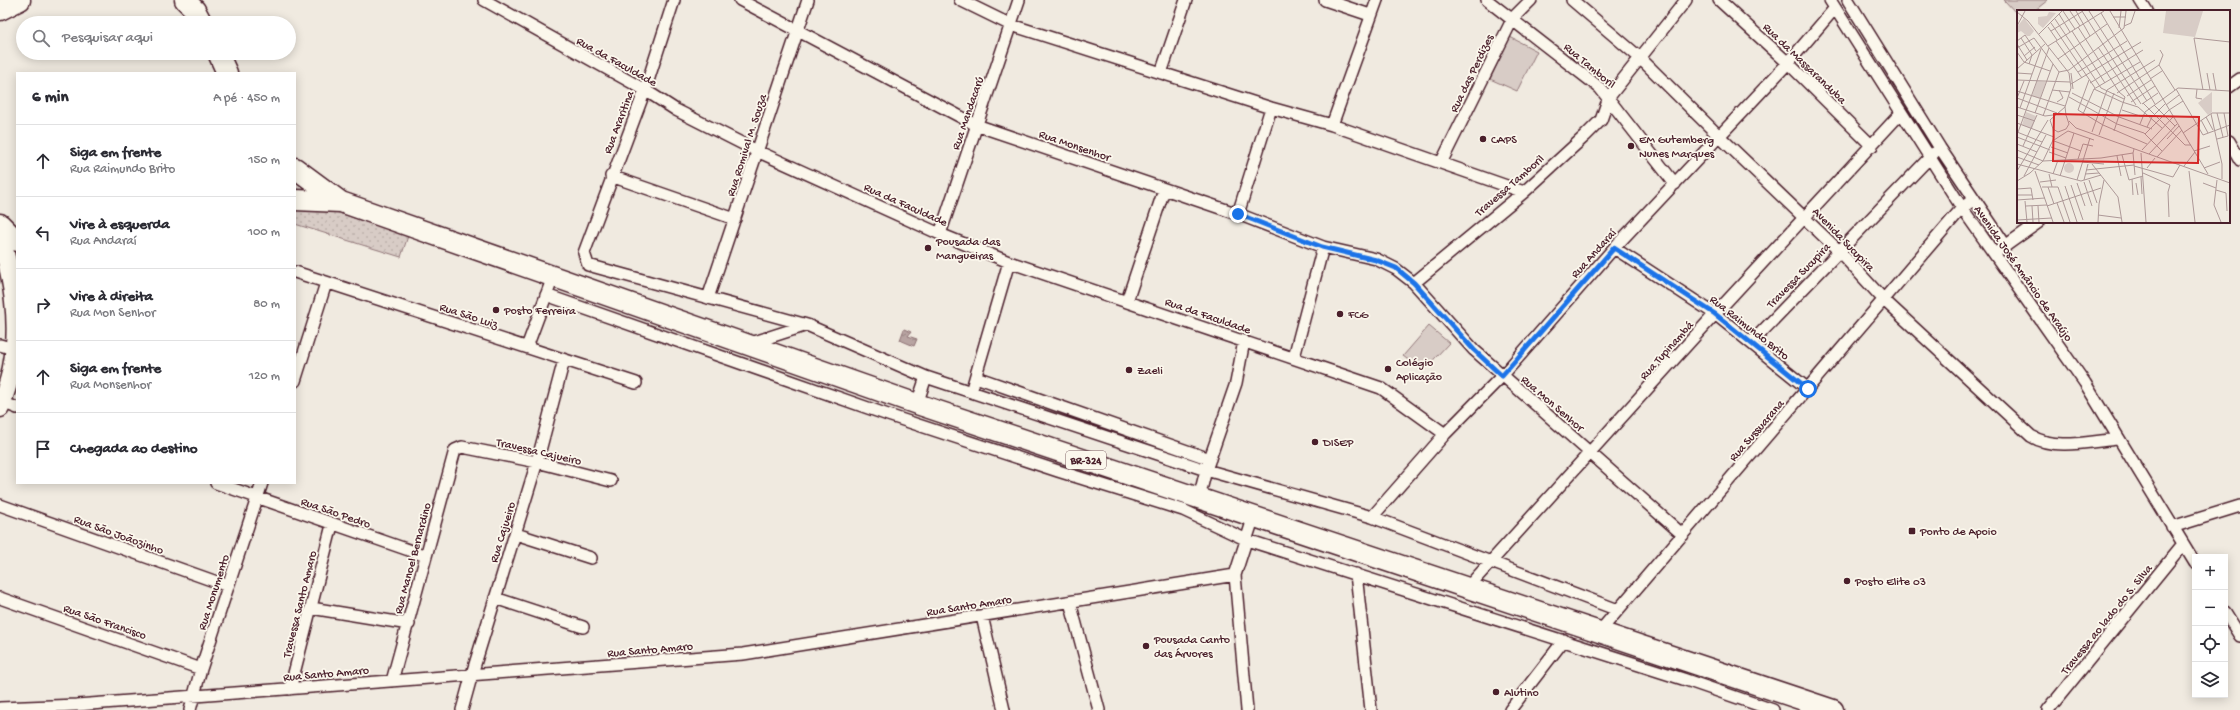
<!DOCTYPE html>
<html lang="pt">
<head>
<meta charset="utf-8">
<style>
  body { margin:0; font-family:"Gochi Hand",sans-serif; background:#f2f2f3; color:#2b2b33 }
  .controls { position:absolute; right:12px; bottom:12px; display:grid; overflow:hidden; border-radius:0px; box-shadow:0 2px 10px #0003 }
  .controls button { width:36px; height:36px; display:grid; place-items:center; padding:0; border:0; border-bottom:1px solid #e1e1e2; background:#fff; color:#2b2b33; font:20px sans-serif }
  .stop { position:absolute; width:12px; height:12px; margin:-9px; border:3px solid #1a73e8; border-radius:50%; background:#fff }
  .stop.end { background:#1a73e8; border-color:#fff; box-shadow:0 1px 4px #0008 }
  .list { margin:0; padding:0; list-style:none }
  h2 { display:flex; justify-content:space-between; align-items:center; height:52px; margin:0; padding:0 16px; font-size:17px }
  h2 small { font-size:13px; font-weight:400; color:#7c7c81 }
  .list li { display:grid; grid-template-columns:26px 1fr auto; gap:12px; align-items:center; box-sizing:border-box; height:72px; padding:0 16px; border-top:1px solid #e1e1e2 }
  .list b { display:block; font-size:15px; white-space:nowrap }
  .list p { margin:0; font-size:13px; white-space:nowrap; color:#7c7c81 }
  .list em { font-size:13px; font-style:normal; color:#7c7c81 }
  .icon { flex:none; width:22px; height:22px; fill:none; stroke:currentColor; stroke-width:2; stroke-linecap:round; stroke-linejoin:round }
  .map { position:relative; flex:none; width:2240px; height:710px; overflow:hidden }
  .search { position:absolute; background:#fff; box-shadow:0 2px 10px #0003; left:16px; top:16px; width:280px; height:44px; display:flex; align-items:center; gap:10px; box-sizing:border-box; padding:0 14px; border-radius:22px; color:#7c7c81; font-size:15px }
  .panel { position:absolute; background:#fff; box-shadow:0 2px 10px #0003; left:16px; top:72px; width:280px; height:412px; border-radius:0px }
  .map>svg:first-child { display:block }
  .grass { fill:url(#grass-tufts); stroke:#917678 }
  .park { fill:url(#park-dots); stroke:#917678 }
  .pitch { fill:#d8ccc6; stroke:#917678 }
  .water { fill:url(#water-ripples); stroke:#8c6f72 }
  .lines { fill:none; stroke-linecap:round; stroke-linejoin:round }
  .street-casing { stroke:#4a1f2b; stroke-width:14 }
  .primary-casing { stroke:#4a1f2b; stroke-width:21 }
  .highway-casing { stroke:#4a1f2b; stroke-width:23 }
  .street { stroke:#fbf7ec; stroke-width:11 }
  .primary { stroke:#fbf7ec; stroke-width:18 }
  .highway { stroke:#fbf7ec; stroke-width:20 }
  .route { stroke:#1a73e8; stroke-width:5 }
  .poi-dot { fill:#4a1f2b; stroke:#fbf7ec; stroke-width:1.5 }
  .labels { text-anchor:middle; stroke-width:3.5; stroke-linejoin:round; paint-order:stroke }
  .shield { fill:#fbf7ec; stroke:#7f6065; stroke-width:1 }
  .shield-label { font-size:11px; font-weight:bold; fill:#4a1f2b }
  .street-label { font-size:12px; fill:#4a1f2b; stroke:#fbf7ec }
  .poi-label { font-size:12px; fill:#4a1f2b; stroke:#fbf7ec; text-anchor:start }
  .inset-road { fill:none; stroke:#ae9998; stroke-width:1 }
  .view { fill:#d62828; fill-opacity:0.15; stroke:#d62828; stroke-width:2 }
  .inset-edge { fill:none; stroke:#4a1f2b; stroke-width:2 }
</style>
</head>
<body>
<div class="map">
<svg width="2240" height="710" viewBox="0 0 2240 710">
  <defs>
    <pattern id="grass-tufts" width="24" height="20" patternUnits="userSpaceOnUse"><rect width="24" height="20" fill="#d8ccc6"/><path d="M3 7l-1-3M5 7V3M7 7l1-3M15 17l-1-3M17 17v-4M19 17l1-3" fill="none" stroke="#bbafaa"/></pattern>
    <pattern id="park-dots" width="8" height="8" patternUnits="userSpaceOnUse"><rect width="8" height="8" fill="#d8ccc6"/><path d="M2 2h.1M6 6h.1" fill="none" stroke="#bbafaa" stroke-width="1.8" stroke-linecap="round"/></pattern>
    <pattern id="water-ripples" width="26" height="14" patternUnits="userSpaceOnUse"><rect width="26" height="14" fill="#b8a4a2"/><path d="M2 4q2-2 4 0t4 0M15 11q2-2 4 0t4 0" fill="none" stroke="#988584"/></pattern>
  </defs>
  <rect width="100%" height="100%" fill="#f0eae0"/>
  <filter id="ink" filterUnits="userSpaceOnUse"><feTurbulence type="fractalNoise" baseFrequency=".025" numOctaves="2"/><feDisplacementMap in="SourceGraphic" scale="8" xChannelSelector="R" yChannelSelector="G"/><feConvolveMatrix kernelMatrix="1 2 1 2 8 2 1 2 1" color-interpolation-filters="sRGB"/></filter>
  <g filter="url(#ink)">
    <path class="grass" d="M 295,180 L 314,193 L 295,190 Z"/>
    <path class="park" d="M 295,208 L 336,212 L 408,236 L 401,257 L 295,224 Z"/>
    <path class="pitch" d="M 2004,0 L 2048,0 L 2034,11 L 2018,11 L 2018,15 Z
      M 1510,37 L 1537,51 L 1517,91 L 1490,79 Z
      M 1429,326 L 1449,343 L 1423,371 L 1403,356 Z"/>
    <path class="water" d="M 904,329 L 911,332 L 908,336 L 917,339 L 914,346 L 900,340 Z"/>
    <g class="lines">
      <defs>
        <path id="street" d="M 484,0 L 645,90 L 676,110 L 757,151 L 940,234 L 1009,262 L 1381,388 L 1445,434
          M 674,0 L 645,90 L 584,253 L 588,265 L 807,325 L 926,377 L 1206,470 L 1372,517 L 1618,610
          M 740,0 L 976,125 L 1238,214 L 1323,247 L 1376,259 L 1396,269 L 1414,283 L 1474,350 L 1683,535
          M 960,0 L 1011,25 L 1271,108 L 1332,125 L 1524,192
          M 1325,0 L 1370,15
          M 1487,0 L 1600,88 L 1675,184
          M 1572,0 L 1639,57 L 1720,137 L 1839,251 L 1884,300 L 2031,436 C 2055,451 2092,441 2118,439
          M 1719,0 L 1788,63 L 1872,146
          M 1830,0 L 1962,208 L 2085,383 L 2195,563
          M 1848,0 L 1940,148 L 2006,246
          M 2140,0 L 2147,11
          M 1161,73 L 1186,0
          M 2229,87 L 2240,79
          M 1332,125 L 1377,0
          M 2229,141 L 2240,160
          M 1441,163 L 1513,18 L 1531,0
          M 611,176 L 735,219
          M 1238,214 L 1271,108
          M 940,234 L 1019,0
          M 1614,248 L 1715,314 L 1808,389
          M 2001,249 L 2039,222
          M 295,272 L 636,383
          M 1414,283 L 1524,192 L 1585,136 L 1601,120 L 1609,97 L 1686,0
          M 546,295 L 888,415 L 1058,471 L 1183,510 L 1247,540 L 1683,679 L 1773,710
          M 708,298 L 808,0
          M 1127,301 L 1164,190
          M 1751,343 L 1934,153
          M 748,344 L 807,325
          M 0,345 L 17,350
          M 527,347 L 553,277
          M 1294,357 L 1323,247
          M 976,377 L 1210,459
          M 295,381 L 326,283
          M 971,392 L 1009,262
          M 2,402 L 17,408
          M 917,404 L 926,377
          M 216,483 L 426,556
          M 1199,498 L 1206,470 L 1236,383 L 1244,341
          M 0,505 L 228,586
          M 1372,517 L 1445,434 L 1502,376 L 1614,248 L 1788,63 L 1835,8
          M 2172,527 L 2240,506
          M 516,534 L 591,558
          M 1356,574 L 1371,710
          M 1235,575 L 1247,710
          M 1468,587 L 1715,314 L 1901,113
          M 0,598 L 201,669
          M 495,598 L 583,627
          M 1070,602 L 1099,710
          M 311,608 L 409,624
          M 2225,612 L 2240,636
          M 982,616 L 1004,710
          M 1600,631 L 1962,208 L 1974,199
          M 392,681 L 455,450 L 462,447 L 537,462 L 611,481
          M 290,689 L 332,525
          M 0,708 L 77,705 L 743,654 L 1235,575 L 1254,516
          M 190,710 L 201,669 L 262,483
          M 462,710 L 472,674 L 537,462 L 564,360
          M 1510,710 L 1564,640
          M 2048,710 L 2183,544"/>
        <path id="primary" d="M 0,234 C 12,277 21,322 12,367 C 10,381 4,395 0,408"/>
        <path id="highway" d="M 185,0 L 195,10 L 202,23
          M 0,10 L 20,0
          M 218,53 L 227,73
          M 295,168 L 341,202 L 917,404 L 1833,710
          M 295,200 L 341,202
          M 0,224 L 17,241"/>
      </defs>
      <use href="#street" class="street-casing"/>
      <use href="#primary" class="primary-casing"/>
      <use href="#highway" class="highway-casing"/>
      <use href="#street" class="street"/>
      <use href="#primary" class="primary"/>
      <use href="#highway" class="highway"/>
    </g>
  </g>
  <g class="lines" filter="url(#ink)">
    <path class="route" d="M 1238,214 L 1322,247 L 1376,260 L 1396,268 L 1414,283 L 1474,350 L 1502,376 L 1614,248 L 1715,314 L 1808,389"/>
  </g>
  <g class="poi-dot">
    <circle cx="1483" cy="139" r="4"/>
    <circle cx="1631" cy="146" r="4"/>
    <circle cx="928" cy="248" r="4"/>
    <circle cx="496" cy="310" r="4"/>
    <circle cx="1340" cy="314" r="4"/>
    <circle cx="1388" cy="369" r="4"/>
    <circle cx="1129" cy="370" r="4"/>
    <circle cx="1315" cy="442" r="4"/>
    <rect x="1908" y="527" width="8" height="8" rx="2"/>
    <circle cx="1847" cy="581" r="4"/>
    <circle cx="1146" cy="646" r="4"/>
    <circle cx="1496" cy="692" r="4"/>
  </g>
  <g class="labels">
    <rect class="shield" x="1066" y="451" width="40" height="18" rx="3"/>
    <g class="shield-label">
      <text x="1086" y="464">BR-324</text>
    </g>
    <g class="street-label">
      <text transform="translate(617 61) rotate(29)" y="4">Rua da Faculdade</text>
      <text transform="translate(1805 63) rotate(44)" y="4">Rua da Massaranduba</text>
      <text transform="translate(1590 65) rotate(40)" y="4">Rua Tamboril</text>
      <text transform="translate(1471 73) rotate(-64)" y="4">Rua das Perdizes</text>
      <text transform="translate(967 113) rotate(-71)" y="4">Rua Mandacarú</text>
      <text transform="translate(618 122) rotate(-69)" y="4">Rua Araritina</text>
      <text transform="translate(746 145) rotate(-72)" y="4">Rua Romival M. Souza</text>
      <text transform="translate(1075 145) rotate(19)" y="4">Rua Monsenhor</text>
      <text transform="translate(1509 185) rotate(-41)" y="4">Travessa Tamboril</text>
      <text transform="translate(906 204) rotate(24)" y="4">Rua da Faculdade</text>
      <text transform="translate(1844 239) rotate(46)" y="4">Avenida Sucupira</text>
      <text transform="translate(1593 253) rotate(-48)" y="4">Rua Andaraí</text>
      <text transform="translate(2024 273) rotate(55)" y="4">Avenida José Amâncio de Araújo</text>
      <text transform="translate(1798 275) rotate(-46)" y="4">Travessa Sucupira</text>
      <text transform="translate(469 315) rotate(18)" y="4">Rua São Luiz</text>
      <text transform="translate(1208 315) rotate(19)" y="4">Rua da Faculdade</text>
      <text transform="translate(1750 327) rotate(38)" y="4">Rua Raimundo Brito</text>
      <text transform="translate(1666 350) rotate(-48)" y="4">Rua Tupinambá</text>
      <text transform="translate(1553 403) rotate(41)" y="4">Rua Mon Senhor</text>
      <text transform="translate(1756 430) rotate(-49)" y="4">Rua Sussuarana</text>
      <text transform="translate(539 451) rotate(13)" y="4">Travessa Cajueiro</text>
      <text transform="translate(336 512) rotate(19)" y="4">Rua São Pedro</text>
      <text transform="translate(502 532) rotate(-73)" y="4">Rua Cajueiro</text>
      <text transform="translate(119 534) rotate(20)" y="4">Rua São Joãozinho</text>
      <text transform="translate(412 558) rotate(-75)" y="4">Rua Manoel Bernardino</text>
      <text transform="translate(213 592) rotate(-72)" y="4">Rua Monumento</text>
      <text transform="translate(299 604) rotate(-76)" y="4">Travessa Santo Amaro</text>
      <text transform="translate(969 605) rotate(-9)" y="4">Rua Santo Amaro</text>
      <text transform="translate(2106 619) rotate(-51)" y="4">Travessa ao lado do S. Silva</text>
      <text transform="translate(105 621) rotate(19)" y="4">Rua São Francisco</text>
      <text transform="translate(650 649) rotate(-5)" y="4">Rua Santo Amaro</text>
      <text transform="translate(326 673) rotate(-5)" y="4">Rua Santo Amaro</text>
    </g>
    <g class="poi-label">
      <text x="1491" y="143">CAPS</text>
      <text x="1639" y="143">EM Gutemberg<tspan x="1639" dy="14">Nunes Marques</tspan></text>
      <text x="936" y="245">Pousada das<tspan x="936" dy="14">Mangueiras</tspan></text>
      <text x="504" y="314">Posto Ferreira</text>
      <text x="1348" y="318">FCG</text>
      <text x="1396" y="366">Colégio<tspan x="1396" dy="14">Aplicação</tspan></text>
      <text x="1137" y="374">Zaeli</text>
      <text x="1323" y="446">DISEP</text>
      <text x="1920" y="535">Ponto de Apoio</text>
      <text x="1855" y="585">Posto Elite 03</text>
      <text x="1154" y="643">Pousada Canto<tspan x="1154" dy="14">das Árvores</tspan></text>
      <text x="1504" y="696">Alutino</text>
    </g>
  </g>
  <g transform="translate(2017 10)">
    <rect width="213" height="213" fill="#f0eae0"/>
    <path d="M 149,1 L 186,1 L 178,27 L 146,23 ZM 195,82 L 195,102 L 191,105 L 181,93 Z" fill="#d8ccc6"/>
    <path d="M 32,2 L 39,3 L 26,18 L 21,14 L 21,7 L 30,6 ZM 7,8 L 17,21 L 13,26 L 10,26 L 4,21 L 0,23 L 0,17 Z" fill="#d8ccc6"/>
    <path d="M 20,71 L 29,72 L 23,89 L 15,86 ZM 9,102 L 19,106 L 15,119 L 5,115 Z" fill="#d8ccc6"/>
    <path d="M47 158a5 5 0 1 1 10 0a5 5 0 1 1-10 0Z" fill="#d8ccc6"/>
    <path class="inset-road" d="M 46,1 L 58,19M 53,1 L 63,16M 59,1 L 73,26M 65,1 L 124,94M 72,1 L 130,91M 93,1 L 191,164M 0,2 L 11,11 L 52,63 L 54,78 L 48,97 L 49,105M 84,3 L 138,94M 42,4 L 53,22M 96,7 L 109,7M 38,9 L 84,78 L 107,89M 34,13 L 78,78M 0,16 L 8,1M 107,16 L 114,13 L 118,1M 31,17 L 40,30M 61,17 L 102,82 L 108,87M 102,18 L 104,1M 107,18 L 109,1M 34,21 L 66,1M 55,21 L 88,73M 22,24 L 45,1M 4,28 L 15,45 L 12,54M 0,31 L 8,25 L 19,41M 39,31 L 65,68M 0,34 L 10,50M 31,36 L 87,1M 81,37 L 119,95M 0,38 L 17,28 L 42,62M 0,42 L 7,52 L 33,61M 7,46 L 18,37M 41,49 L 90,14M 142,55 L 158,80M 0,59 L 28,34M 42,62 L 52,60 L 107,18M 61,62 L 110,31M 0,63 L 15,64M 54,63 L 56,79M 190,63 L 193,80M 196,63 L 199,80M 133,69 L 145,61M 0,70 L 53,72M 72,70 L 61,100 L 86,115 L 130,134M 73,73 L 126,40M 54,74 L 124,32M 77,79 L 105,92 L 121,97 L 145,118M 159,79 L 186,125 L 213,115M 180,79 L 179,88 L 185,89M 35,80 L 53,82M 186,80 L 177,28 L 213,32M 0,81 L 48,96M 55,83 L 102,107 L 135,119M 100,83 L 142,55 L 146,45 L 143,40M 110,86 L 134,70M 52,87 L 100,114 L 127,123 L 145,141M 0,88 L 40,103M 0,88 L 7,71M 40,92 L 46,88 L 42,80M 114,92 L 138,76M 126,93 L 168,135 L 174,135M 125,94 L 141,83M 137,95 L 158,116M 149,95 L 162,85M 0,97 L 28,106 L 36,105M 3,98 L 24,39M 105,100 L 126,107M 18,103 L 36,54M 42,103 L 49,105 L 52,114 L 49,119 L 41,122 L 36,119 L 33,110 L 48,97M 200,103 L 206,127M 66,104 L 77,79 L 123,52M 194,104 L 205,154 L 205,169M 0,105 L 18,111M 26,106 L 42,62M 189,107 L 196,120M 184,110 L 191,123M 52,111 L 59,118 L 213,173M 0,113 L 37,127M 123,114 L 128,102 L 161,78 L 213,81M 130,117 L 135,107 L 148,94M 97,121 L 108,87M 0,122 L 25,132M 75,122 L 90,80 L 138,50M 166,123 L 195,103 L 213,103M 128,124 L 152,100 L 166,91M 0,125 L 32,38M 82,125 L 97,83M 0,127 L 33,140M 150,129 L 162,116M 200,129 L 211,126 L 207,103M 37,130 L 51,121 L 77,130M 37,131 L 64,141M 0,134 L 20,142M 6,136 L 20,105M 34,137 L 51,143M 0,140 L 26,151 L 84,148 L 116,143 L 117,139M 125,140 L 156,107M 177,141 L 193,136M 32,142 L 49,148M 116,143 L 118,165M 124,143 L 129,212M 132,144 L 160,114M 105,145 L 112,170 L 126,166M 100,146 L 104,166M 0,147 L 22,155M 140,147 L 165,120M 61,149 L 66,134 L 76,136M 65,152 L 87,154M 0,154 L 64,171 L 84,165M 75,154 L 101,187 L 105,212M 117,156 L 156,167 L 163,155M 167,156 L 178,142M 130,158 L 138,148M 187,158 L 203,152M 69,160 L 117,155M 0,161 L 31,110M 18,161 L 36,212M 172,161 L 178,212M 126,163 L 153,175 L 151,182 L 152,207M 32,164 L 35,177M 36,164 L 41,150M 68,164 L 82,163M 7,166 L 29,125M 43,166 L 57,123M 124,167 L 125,184M 115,169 L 116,185M 60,170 L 73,128M 67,170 L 71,154M 72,170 L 80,193M 200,170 L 197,195 L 204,212M 0,171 L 13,163 L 26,151 L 37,128 L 36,119M 23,172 L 39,170M 67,172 L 75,196M 60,173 L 68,196M 119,173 L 121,185M 186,173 L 199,178M 54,175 L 66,210M 48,176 L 60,212M 25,177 L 41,177 L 53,212M 31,177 L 37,194M 0,179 L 14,178 L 16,190M 199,180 L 209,183 L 210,201M 0,185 L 15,185M 0,190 L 28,188M 8,191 L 10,212M 40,193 L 47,212M 9,196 L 30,195M 15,196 L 16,212M 21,196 L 22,212M 30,196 L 84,178M 81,205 L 104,208M 0,210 L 35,208M 81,212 L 82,194 L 87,170"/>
    <path class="view" d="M 37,104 L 182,107 L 181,153 L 36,151 Z"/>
    <rect width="213" height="213" class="inset-edge"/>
  </g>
</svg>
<div class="controls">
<button>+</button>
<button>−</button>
<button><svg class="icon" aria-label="locate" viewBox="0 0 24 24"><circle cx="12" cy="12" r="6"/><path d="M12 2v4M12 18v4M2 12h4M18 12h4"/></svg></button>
<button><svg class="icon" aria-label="layers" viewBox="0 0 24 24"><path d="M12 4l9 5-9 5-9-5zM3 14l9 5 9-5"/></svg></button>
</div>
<div class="stop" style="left:1808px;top:389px"></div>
<div class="stop end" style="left:1238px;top:214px"></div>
<div class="search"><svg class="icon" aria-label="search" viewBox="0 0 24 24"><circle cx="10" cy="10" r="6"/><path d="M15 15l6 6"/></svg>Pesquisar aqui</div>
<section class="panel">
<h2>6 min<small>A pé · 450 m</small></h2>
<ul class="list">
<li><svg class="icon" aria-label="ahead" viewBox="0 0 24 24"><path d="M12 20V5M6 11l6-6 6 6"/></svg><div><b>Siga em frente</b><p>Rua Raimundo Brito</p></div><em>150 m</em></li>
<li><svg class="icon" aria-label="left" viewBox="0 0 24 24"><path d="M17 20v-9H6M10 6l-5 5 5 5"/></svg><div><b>Vire à esquerda</b><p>Rua Andaraí</p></div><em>100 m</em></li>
<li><svg class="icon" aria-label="right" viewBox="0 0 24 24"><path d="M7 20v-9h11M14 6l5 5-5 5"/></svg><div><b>Vire à direita</b><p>Rua Mon Senhor</p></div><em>80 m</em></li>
<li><svg class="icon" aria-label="ahead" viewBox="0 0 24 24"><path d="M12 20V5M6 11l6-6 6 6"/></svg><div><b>Siga em frente</b><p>Rua Monsenhor</p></div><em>120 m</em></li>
<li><svg class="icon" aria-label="arrive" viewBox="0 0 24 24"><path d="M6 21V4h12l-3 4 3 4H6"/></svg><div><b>Chegada ao destino</b></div></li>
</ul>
</section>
</div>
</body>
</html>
